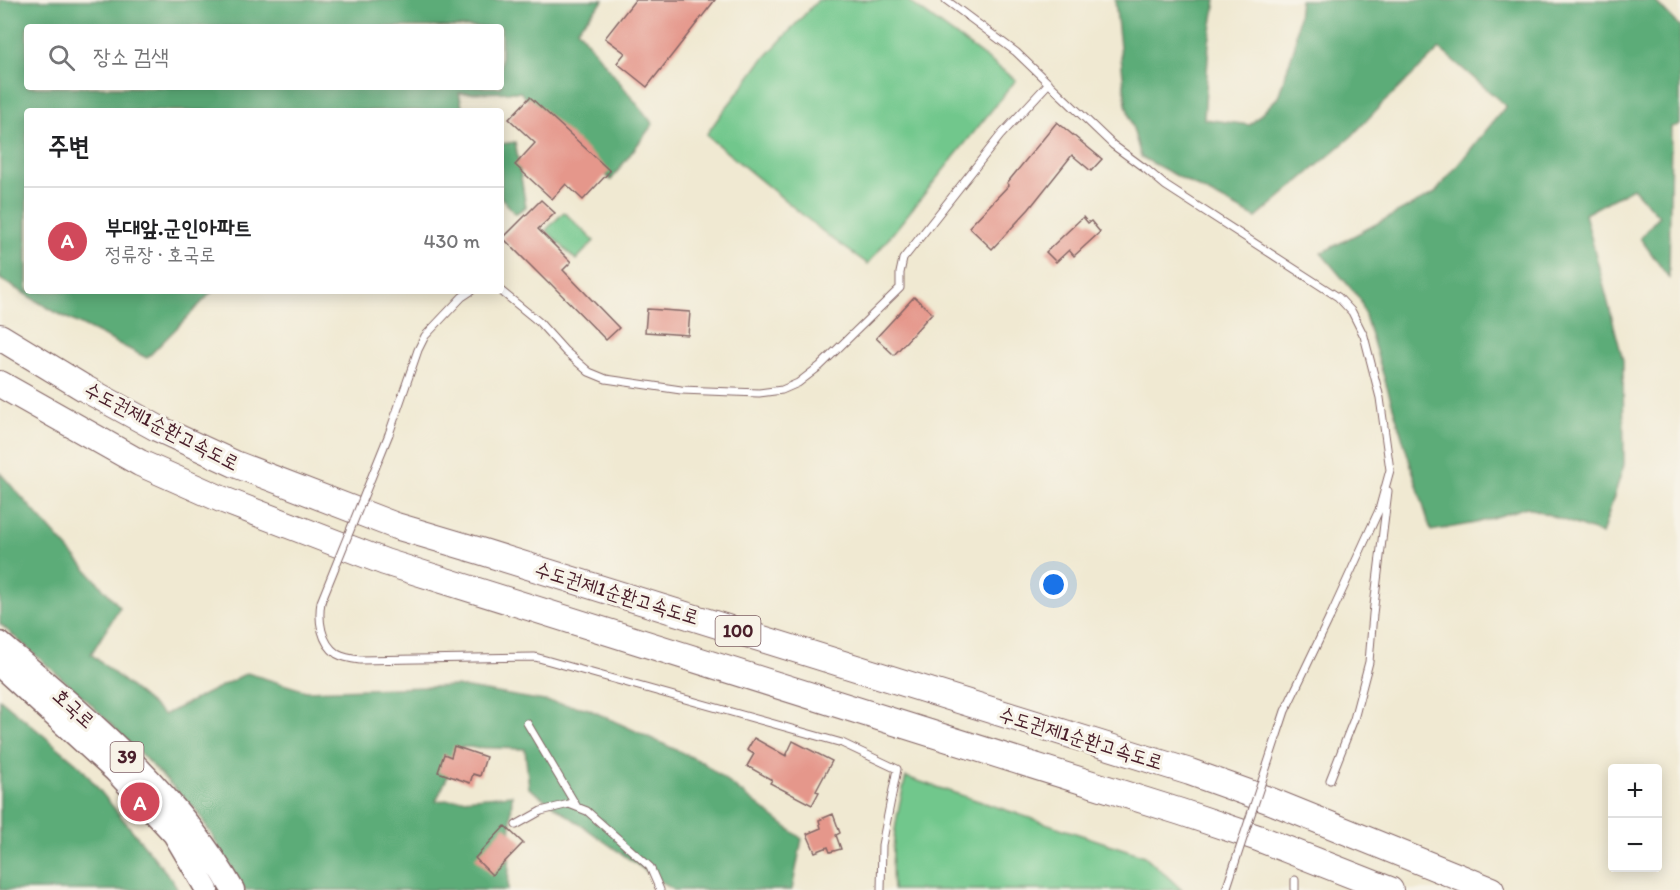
<!DOCTYPE html>
<html lang="ko">
<head>
<meta charset="utf-8">
<style>
  body { margin:0; font-family:Itim,"Poor Story",sans-serif; background:#f2f2f2; color:#202124 }
  .controls { position:absolute; right:18px; bottom:18px; display:grid; overflow:hidden; border-radius:6px; box-shadow:0 3px 15px #0003 }
  .controls button { width:54px; height:54px; display:grid; place-items:center; padding:0; border:0; border-bottom:2px solid #e0e0e0; background:#fff; color:#202124; font:30px sans-serif }
  .you { position:absolute; left:1054px; top:585px; width:21px; height:21px; margin:-15px; border:4px solid #fff; border-radius:50%; background:#1a73e8; box-shadow:0 0 0 9px #1a73e833 }
  .badge { display:grid; place-items:center; width:39px; height:39px; border-radius:50%; background:#d1495b; color:#fff; font-size:20px; font-weight:700 }
  .pin { position:absolute; translate:-50% -50%; border:3px solid #fff; box-shadow:0 2px 6px #0006 }
  .list { margin:0; padding:0; list-style:none }
  h2 { display:flex; justify-content:space-between; align-items:center; height:78px; margin:0; padding:0 24px; font-size:26px }
  h2 small { font-size:20px; font-weight:400; color:#757577 }
  .list li { display:grid; grid-template-columns:39px 1fr auto; gap:18px; align-items:center; box-sizing:border-box; height:108px; padding:0 24px; border-top:2px solid #e0e0e0 }
  .list b { display:block; font-size:22px; white-space:nowrap }
  .list p { margin:0; font-size:20px; white-space:nowrap; color:#757577 }
  .list em { font-size:20px; font-style:normal; color:#757577 }
  .icon { flex:none; width:33px; height:33px; fill:none; stroke:currentColor; stroke-width:2; stroke-linecap:round; stroke-linejoin:round }
  .map { position:relative; flex:none; width:1680px; height:890px; overflow:hidden }
  .search { position:absolute; background:#fff; box-shadow:0 3px 15px #0003; left:24px; top:24px; width:480px; height:66px; display:flex; align-items:center; gap:15px; box-sizing:border-box; padding:0 21px; border-radius:6px; color:#757577; font-size:22px }
  .panel { position:absolute; background:#fff; box-shadow:0 3px 15px #0003; left:24px; top:108px; width:480px; height:186px; border-radius:6px }
  .map>svg:first-child { display:block }
  .green { fill:#71c78c; stroke:#5e735c; stroke-width:1.5 }
  .forest { fill:#5cac78; stroke:#536652; stroke-width:1.5; fill-rule:evenodd }
  .building { fill:#e5978b }
  .lines { fill:none; stroke-linecap:round; stroke-linejoin:round }
  .lane-casing { stroke:#846665; stroke-width:9 }
  .primary-casing { stroke:#846665; stroke-width:25 }
  .highway-casing { stroke:#846665; stroke-width:28 }
  .lane { stroke:#fff; stroke-width:7 }
  .primary { stroke:#fff; stroke-width:22 }
  .highway { stroke:#fff; stroke-width:26 }
  .lane-bridge-casing { stroke:#846665; stroke-width:9; stroke-linecap:butt }
  .lane-bridge { stroke:#fff; stroke-width:7 }
  .labels { text-anchor:middle; stroke-width:6; stroke-linejoin:round; paint-order:stroke }
  .shield { fill:#f7f3e8; stroke:#7e5f64; stroke-width:1.5 }
  .shield-label { font-size:18px; font-weight:bold; fill:#4a1f2b }
  .street-label { font-size:20px; fill:#4a1f2b; stroke:#f7f3e8 }
</style>
</head>
<body>
<div class="map">
<svg width="1680" height="890" viewBox="0 0 1680 890">
  <rect width="100%" height="100%" fill="#f7f3e8"/>
  <filter id="ink" filterUnits="userSpaceOnUse"><feTurbulence type="fractalNoise" baseFrequency=".0167" numOctaves="2"/><feDisplacementMap in="SourceGraphic" scale="12" xChannelSelector="R" yChannelSelector="G"/><feConvolveMatrix kernelMatrix="1 2 1 2 8 2 1 2 1" color-interpolation-filters="sRGB"/></filter>
  <filter id="wash" filterUnits="userSpaceOnUse"><feTurbulence type="fractalNoise" baseFrequency=".008" numOctaves="4" result="noise"/><feDisplacementMap in="SourceGraphic" scale="24" xChannelSelector="R" yChannelSelector="G"/><feGaussianBlur stdDeviation="1.35" result="paint"/><feColorMatrix in="noise" values="0 0 0 0 0 0 0 0 0 0 0 0 0 0 0 0 0 1.4 0 .05"/><feComposite in="paint" operator="in"/></filter>
  <g filter="url(#wash)">
    <rect width="100%" height="100%" fill="#f0e9d2"/>
    <path class="green" d="M 818,0 L 907,0 L 1016,80 L 868,264 L 827,235 L 706,135 L 721,114 L 741,89 L 760,63 Z
      M 564,212 L 594,241 L 576,260 L 546,230 Z
      M 906,777 L 1145,856 L 1182,890 L 893,890 C 890,852 896,814 906,777 Z"/>
    <path class="forest" d="M 0,0 L 604,0 L 577,29 L 653,124 L 611,180 L 520,92 L 459,93 L 463,111 L 27,111 L 27,291 L 213,291 L 147,358 L 55,312 L 0,279 ZM 27,27 L 501,27 L 501,87 L 27,87 Z
      M 1115,0 L 1216,0 L 1209,43 L 1204,119 L 1250,125 L 1278,97 L 1295,45 L 1300,0 L 1654,0 L 1680,27 L 1680,125 L 1671,127 L 1669,278 L 1640,238 L 1659,216 L 1633,188 L 1585,214 L 1623,360 L 1624,465 L 1602,534 L 1527,507 L 1476,523 L 1431,531 L 1360,299 L 1321,253 L 1435,193 L 1506,106 L 1440,49 L 1380,106 L 1352,136 L 1256,218 L 1141,157 L 1126,104 Z
      M 515,142 L 526,207 L 515,214 L 501,197 L 501,144 Z
      M 0,473 L 120,607 L 91,654 L 164,715 L 247,673 L 306,691 L 456,686 L 586,708 L 702,762 L 802,839 L 792,890 L 673,890 L 529,788 L 525,749 L 462,747 L 436,801 L 512,795 L 508,890 L 245,890 L 197,811 L 89,702 L 0,624 Z
      M 0,699 L 80,766 L 173,881 L 178,890 L 0,890 Z"/>
    <g id="blocks">
      <path class="building" d="M 635,0 L 715,0 L 647,87 L 617,63 L 625,53 L 605,38 Z
        M 530,97 L 610,171 L 583,200 L 566,184 L 552,199 L 515,165 L 535,143 L 509,119 Z
        M 1057,122 L 1102,159 L 1091,171 L 1072,155 L 1029,209 L 992,249 L 969,227 L 1009,185 L 1007,183 Z
        M 541,200 L 555,213 L 538,229 L 571,262 L 563,270 L 619,328 L 606,340 L 550,283 L 549,284 L 503,238 Z
        M 1083,217 L 1088,223 L 1091,221 L 1100,232 L 1074,256 L 1069,250 L 1056,262 L 1046,252 Z
        M 914,297 L 932,313 L 894,355 L 876,338 Z
        M 647,309 L 690,312 L 688,335 L 645,332 Z
        M 754,738 L 786,756 L 793,741 L 832,761 L 816,791 L 819,792 L 812,805 L 770,783 L 772,780 L 747,766 L 754,754 L 747,750 Z
        M 454,746 L 486,757 L 480,776 L 473,774 L 470,783 L 438,772 L 444,754 L 451,757 Z
        M 833,814 L 840,833 L 836,835 L 841,849 L 830,852 L 828,847 L 815,852 L 807,834 L 821,828 L 819,820 Z
        M 505,826 L 523,843 L 492,875 L 475,858 Z"/>
    </g>
  </g>
  <g filter="url(#ink)">
    <use href="#blocks" fill-opacity="0" stroke="#846665" stroke-width="1.5"/>
    <g class="lines">
      <defs>
        <path id="lane" d="M 946,0 L 1016,52 L 1113,145 L 1147,170 L 1166,186 L 1338,297 L 1352,312 L 1364,336 L 1380,398 L 1390,470 L 1379,510 L 1330,617
          M 501,291 L 539,322 L 565,351 L 589,372 L 606,379 L 681,390 L 759,393 L 782,390 L 798,383 L 820,366 L 900,288 L 900,273 L 903,259 L 1000,136 L 1049,83
          M 389,434 L 418,350 L 425,336 L 462,297 L 471,291
          M 321,602 C 318,620 321,643 337,654 C 344,658 352,659 360,660 L 535,657 L 842,743 L 897,769 L 882,845 L 881,890
          M 527,723 L 577,807
          M 1330,780 L 1354,719 L 1369,662 L 1373,614 L 1388,491
          M 516,825 L 541,811 L 569,804 L 587,811 L 650,867 L 660,890
          M 1295,880 L 1295,890"/>
        <path id="primary" d="M 0,643 C 85,716 177,791 233,890
          M 0,666 L 115,771 L 174,834 L 207,890"/>
        <path id="highway" d="M 0,337 L 84,388 L 157,428 L 235,464 L 396,526 L 480,551 L 1190,772 L 1271,801 L 1491,890
          M 0,384 L 140,463 L 221,499 L 385,562 L 1181,812 L 1258,838 L 1390,890"/>
      </defs>
      <use href="#lane" class="lane-casing"/>
      <use href="#primary" class="primary-casing"/>
      <use href="#highway" class="highway-casing"/>
      <use href="#lane" class="lane"/>
      <use href="#primary" class="primary"/>
      <use href="#highway" class="highway"/>
      <defs>
        <path id="lane-bridge" d="M 321,602 L 389,434
          M 1226,890 L 1285,711 L 1330,617"/>
      </defs>
      <use href="#lane-bridge" class="lane-bridge-casing"/>
      <use href="#lane-bridge" class="lane-bridge"/>
    </g>
  </g>
  <g class="labels">
    <g class="shield">
      <rect x="715.5" y="616" width="45" height="30" rx="4.5"/>
      <rect x="110.5" y="742" width="33" height="30" rx="4.5"/>
    </g>
    <g class="shield-label">
      <text x="738" y="637">100</text>
      <text x="127" y="763">39</text>
    </g>
    <g class="street-label">
      <text transform="translate(162 426) rotate(27)" y="7">수도권제1순환고속도로</text>
      <text transform="translate(617 593) rotate(17)" y="7">수도권제1순환고속도로</text>
      <text transform="translate(74 708) rotate(42)" y="7">호국로</text>
      <text transform="translate(1081 738) rotate(17)" y="7">수도권제1순환고속도로</text>
    </g>
  </g>
</svg>
<div class="controls">
<button>+</button>
<button>−</button>
</div>
<div class="you"></div>
<div class="pin badge" style="left:140px;top:802px">A</div>
<div class="search"><svg class="icon" aria-label="search" viewBox="0 0 24 24"><circle cx="10" cy="10" r="6"/><path d="M15 15l6 6"/></svg>장소 검색</div>
<section class="panel">
<h2>주변<small></small></h2>
<ul class="list">
<li><span class="badge">A</span><div><b>부대앞.군인아파트</b><p>정류장 · 호국로</p></div><em>430 m</em></li>
</ul>
</section>
</div>
</body>
</html>
